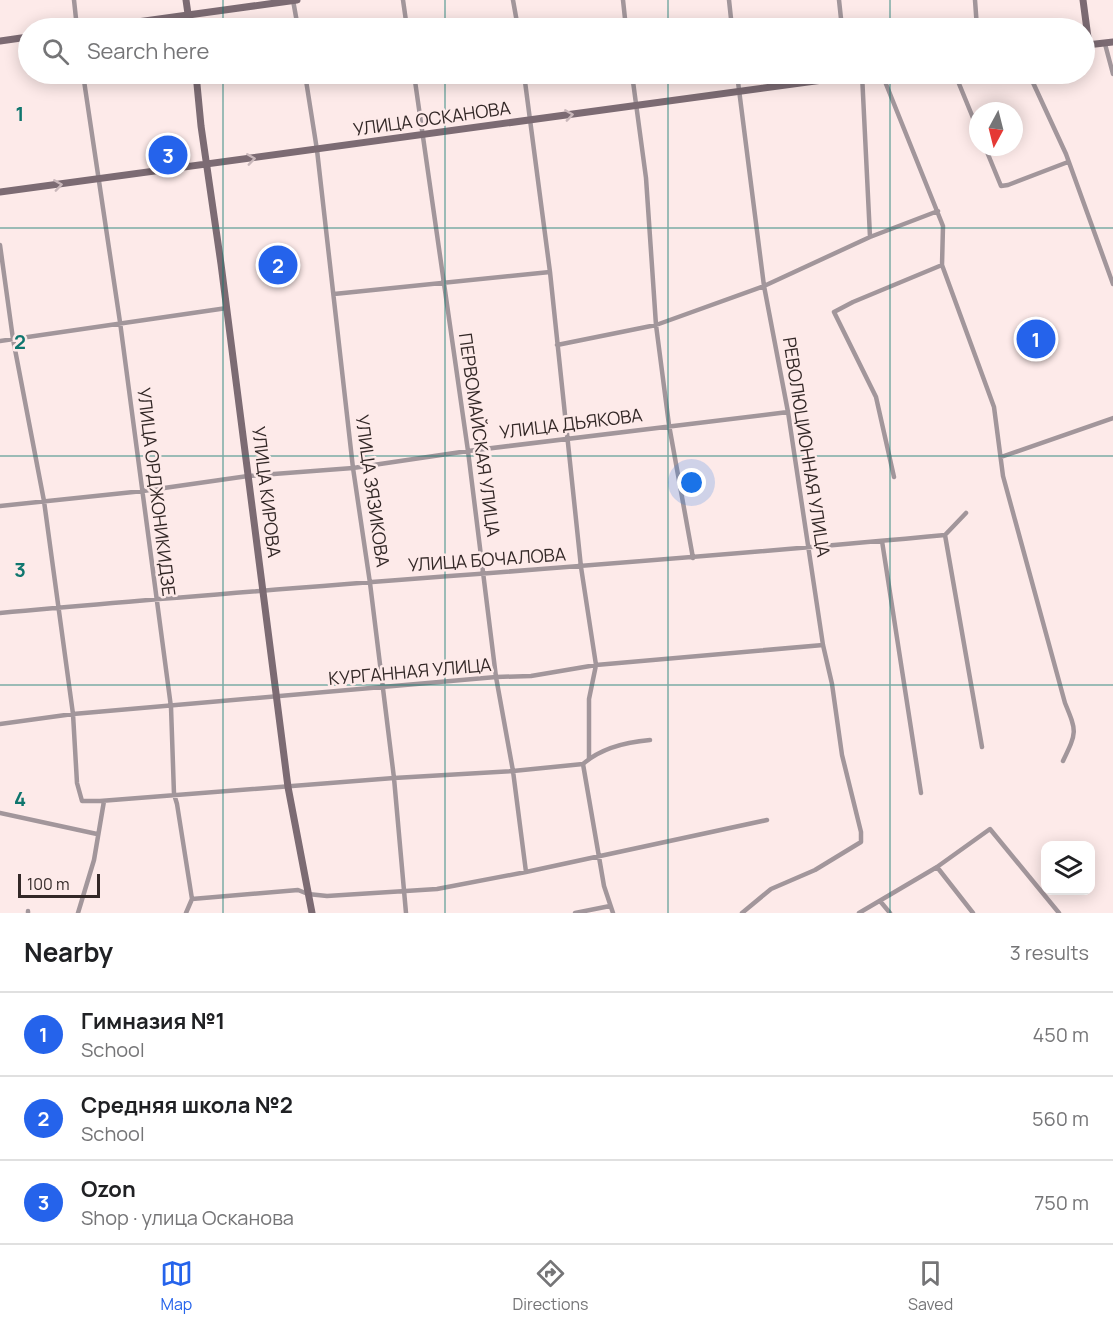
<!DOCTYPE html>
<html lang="en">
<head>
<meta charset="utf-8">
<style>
  body { margin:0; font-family:Manrope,sans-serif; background:#f2f2f2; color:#202124 }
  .controls { position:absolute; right:18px; bottom:18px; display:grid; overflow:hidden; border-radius:12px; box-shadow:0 3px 15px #0003 }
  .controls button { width:54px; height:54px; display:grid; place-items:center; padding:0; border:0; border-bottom:2px solid #e0e0e0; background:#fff; color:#202124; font:30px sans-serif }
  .compass { position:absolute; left:969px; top:102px; width:54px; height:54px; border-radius:50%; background:#fff; box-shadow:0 3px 15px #0003; rotate:187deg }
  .scale { position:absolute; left:18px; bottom:15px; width:82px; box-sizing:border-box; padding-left:6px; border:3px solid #332827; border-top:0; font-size:16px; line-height:21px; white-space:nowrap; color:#332827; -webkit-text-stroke:4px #fdeae9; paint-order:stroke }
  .you { position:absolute; left:692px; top:483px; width:21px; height:21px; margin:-15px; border:4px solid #fff; border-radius:50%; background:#1a73e8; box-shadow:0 0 0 9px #1a73e833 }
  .badge { display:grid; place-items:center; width:39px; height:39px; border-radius:50%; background:#2563eb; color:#fff; font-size:20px; font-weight:700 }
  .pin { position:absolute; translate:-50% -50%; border:3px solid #fff; box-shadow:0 2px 6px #0006 }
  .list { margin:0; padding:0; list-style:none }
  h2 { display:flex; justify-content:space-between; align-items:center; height:78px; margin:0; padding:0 24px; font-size:26px }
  h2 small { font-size:20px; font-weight:400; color:#757577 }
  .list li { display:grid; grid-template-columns:39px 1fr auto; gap:18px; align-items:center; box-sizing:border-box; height:84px; padding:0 24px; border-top:2px solid #e0e0e0 }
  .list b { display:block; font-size:22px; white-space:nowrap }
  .list p { margin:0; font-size:20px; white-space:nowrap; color:#757577 }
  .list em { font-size:20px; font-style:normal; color:#757577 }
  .icon { flex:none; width:33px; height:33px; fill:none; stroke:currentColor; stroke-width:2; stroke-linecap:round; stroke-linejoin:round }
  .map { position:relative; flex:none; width:1113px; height:913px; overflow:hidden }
  .search { position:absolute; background:#fff; box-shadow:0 3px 15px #0003; left:18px; right:18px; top:18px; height:66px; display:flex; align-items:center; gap:15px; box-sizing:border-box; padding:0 21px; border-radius:33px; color:#757577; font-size:22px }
  .sheet { height:330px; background:#fff }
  nav { display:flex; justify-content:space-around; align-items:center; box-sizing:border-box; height:84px; border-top:2px solid #e0e0e0; background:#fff; font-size:16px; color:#757577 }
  nav a { display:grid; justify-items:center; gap:3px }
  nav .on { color:#2563eb }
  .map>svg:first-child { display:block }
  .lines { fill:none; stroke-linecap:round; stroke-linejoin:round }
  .street { stroke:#a2969b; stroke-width:4.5 }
  .secondary { stroke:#7c6b73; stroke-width:7 }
  .oneway { stroke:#c9b7ba }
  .grid { fill:none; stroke:#0f766e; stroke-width:1.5; stroke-opacity:0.55 }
  .labels { text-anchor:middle; stroke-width:5; stroke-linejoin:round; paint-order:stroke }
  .street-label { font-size:18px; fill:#332827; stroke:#fdeae9 }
  .grid-label { font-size:20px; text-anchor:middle; font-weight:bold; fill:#0f766e; stroke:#fdeae9; stroke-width:5; stroke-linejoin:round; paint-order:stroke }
</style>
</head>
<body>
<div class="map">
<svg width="1113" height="913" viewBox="0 0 1113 913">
  <rect width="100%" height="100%" fill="#fdeae9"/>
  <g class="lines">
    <path class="street" d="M 74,0 L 77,28
      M 293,0 L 298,28
      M 403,0 L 407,28
      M 513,0 L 518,28
      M 623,0 L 626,28
      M 729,0 L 732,28
      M 839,0 L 842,28
      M 975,0 L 977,28
      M 1105,44 L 1113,74
      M 83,74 L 120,322 L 171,707 L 174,794 L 177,804 L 192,899 L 186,913
      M 305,74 L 317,150 L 353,468 L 370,583 L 394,778 L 406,913
      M 414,74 L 468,451 L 496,677 L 513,771 L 526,872
      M 524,74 L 550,272 L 581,567 L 596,665 L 589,699 L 589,758
      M 632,74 L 646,178 L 656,325 L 669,425 L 693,558
      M 737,74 L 764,286 L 788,412 L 823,645 L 832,684 L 842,755 L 861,832 L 861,842 L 815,870 L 771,889 L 742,913
      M 862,74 L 870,237
      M 882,74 L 943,226 L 942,265 L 994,407 L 1003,476 L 1065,703 C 1077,732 1077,732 1063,761
      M 955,74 L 978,130
      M 1029,74 L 1066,154 L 1113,284
      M 985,147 L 1001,186 L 1008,185 L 1068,162
      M 0,245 L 13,339 L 44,501 L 73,714 L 77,783 L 82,801 L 100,801 L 394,778 L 513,771 L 583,764 C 601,748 627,742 650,740
      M 334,294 L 550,272
      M 0,341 L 227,308
      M 557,345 L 656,325 L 764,286 L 870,237 L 938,211
      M 1001,457 L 1113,418
      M 894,477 L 876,397 L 834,312 L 853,302 L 942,265
      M 0,506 L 143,491 L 248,476 L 353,468 L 468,451 L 788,412
      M 945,535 L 982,747
      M 882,541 L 921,793
      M 0,613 C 315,584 630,565 945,535 L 966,513
      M 0,724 L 73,714 L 496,677 L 531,676 L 596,665 L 823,645
      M 583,764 L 604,886 L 613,913
      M 0,813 L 97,834
      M 937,867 L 973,913
      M 192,899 L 298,890 L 308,894 L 327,896 L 437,889 L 526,872 L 767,820
      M 880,901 L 890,913
      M 28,913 L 28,911
      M 78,913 L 94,860 L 104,801
      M 575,913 L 610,906
      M 859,913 L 937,867 L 990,829 L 1059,913"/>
    <path class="secondary" d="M 186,0 L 190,28
      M 1083,0 L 1089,45
      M 94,28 L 297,0
      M 0,41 L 28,37
      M 1087,45 L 1113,42
      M 196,74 L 201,126 L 221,264 L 288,787 L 312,913
      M 0,192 L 867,74"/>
  </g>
  <defs><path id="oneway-chevron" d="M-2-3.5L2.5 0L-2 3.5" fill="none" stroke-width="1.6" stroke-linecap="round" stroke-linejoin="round" transform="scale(1.5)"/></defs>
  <g class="oneway">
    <use href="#oneway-chevron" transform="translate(569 115) rotate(-8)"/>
    <use href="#oneway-chevron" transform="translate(251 159) rotate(-8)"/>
    <use href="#oneway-chevron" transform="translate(58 185) rotate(-8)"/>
  </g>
  <path class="grid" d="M 223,0 L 223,28M 445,0 L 445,28M 668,0 L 668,28M 890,0 L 890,28M 223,74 L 223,913M 445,74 L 445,913M 668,74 L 668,913M 890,74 L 890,913M 0,228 L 1113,228M 0,456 L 1113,456M 0,685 L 1113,685"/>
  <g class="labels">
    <g class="street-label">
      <text transform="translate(432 119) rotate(-8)" y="6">УЛИЦА ОСКАНОВА</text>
      <text transform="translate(571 424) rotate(-7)" y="6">УЛИЦА ДЬЯКОВА</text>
      <text transform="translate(479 435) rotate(82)" y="6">ПЕРВОМАЙСКАЯ УЛИЦА</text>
      <text transform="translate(806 447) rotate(81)" y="6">РЕВОЛЮЦИОННАЯ УЛИЦА</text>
      <text transform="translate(372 491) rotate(82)" y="6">УЛИЦА ЗЯЗИКОВА</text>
      <text transform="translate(156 492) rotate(83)" y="6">УЛИЦА ОРДЖОНИКИДЗЕ</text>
      <text transform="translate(266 492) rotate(83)" y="6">УЛИЦА КИРОВА</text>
      <text transform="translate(487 560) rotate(-4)" y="6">УЛИЦА БОЧАЛОВА</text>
      <text transform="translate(410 672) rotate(-5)" y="6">КУРГАННАЯ УЛИЦА</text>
    </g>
  </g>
  <g class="grid-label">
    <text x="20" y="121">1</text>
    <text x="20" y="349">2</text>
    <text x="20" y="577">3</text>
    <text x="20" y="806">4</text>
  </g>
</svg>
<div class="controls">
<button><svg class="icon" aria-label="layers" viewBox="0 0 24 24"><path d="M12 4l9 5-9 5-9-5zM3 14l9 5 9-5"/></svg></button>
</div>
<svg class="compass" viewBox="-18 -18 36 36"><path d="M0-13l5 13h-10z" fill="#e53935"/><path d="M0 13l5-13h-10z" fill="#757577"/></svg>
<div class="scale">100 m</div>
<div class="you"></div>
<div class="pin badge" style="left:1036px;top:339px">1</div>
<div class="pin badge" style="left:278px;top:265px">2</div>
<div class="pin badge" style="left:168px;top:155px">3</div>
<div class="search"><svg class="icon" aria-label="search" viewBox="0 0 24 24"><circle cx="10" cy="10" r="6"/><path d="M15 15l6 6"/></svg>Search here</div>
</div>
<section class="sheet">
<h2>Nearby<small>3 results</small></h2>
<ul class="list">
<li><span class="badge">1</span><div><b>Гимназия №1</b><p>School</p></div><em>450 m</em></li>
<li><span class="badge">2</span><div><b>Средняя школа №2</b><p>School</p></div><em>560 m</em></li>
<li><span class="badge">3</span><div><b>Ozon</b><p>Shop · улица Осканова</p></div><em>750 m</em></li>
</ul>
</section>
<nav>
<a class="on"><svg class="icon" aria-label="map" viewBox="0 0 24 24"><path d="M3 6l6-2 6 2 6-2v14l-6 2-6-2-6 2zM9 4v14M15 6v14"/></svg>Map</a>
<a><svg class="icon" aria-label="directions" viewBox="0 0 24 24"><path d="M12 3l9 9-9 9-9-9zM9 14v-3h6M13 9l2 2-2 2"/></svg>Directions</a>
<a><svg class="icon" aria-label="saved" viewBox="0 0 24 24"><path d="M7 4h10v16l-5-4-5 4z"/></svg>Saved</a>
</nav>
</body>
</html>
